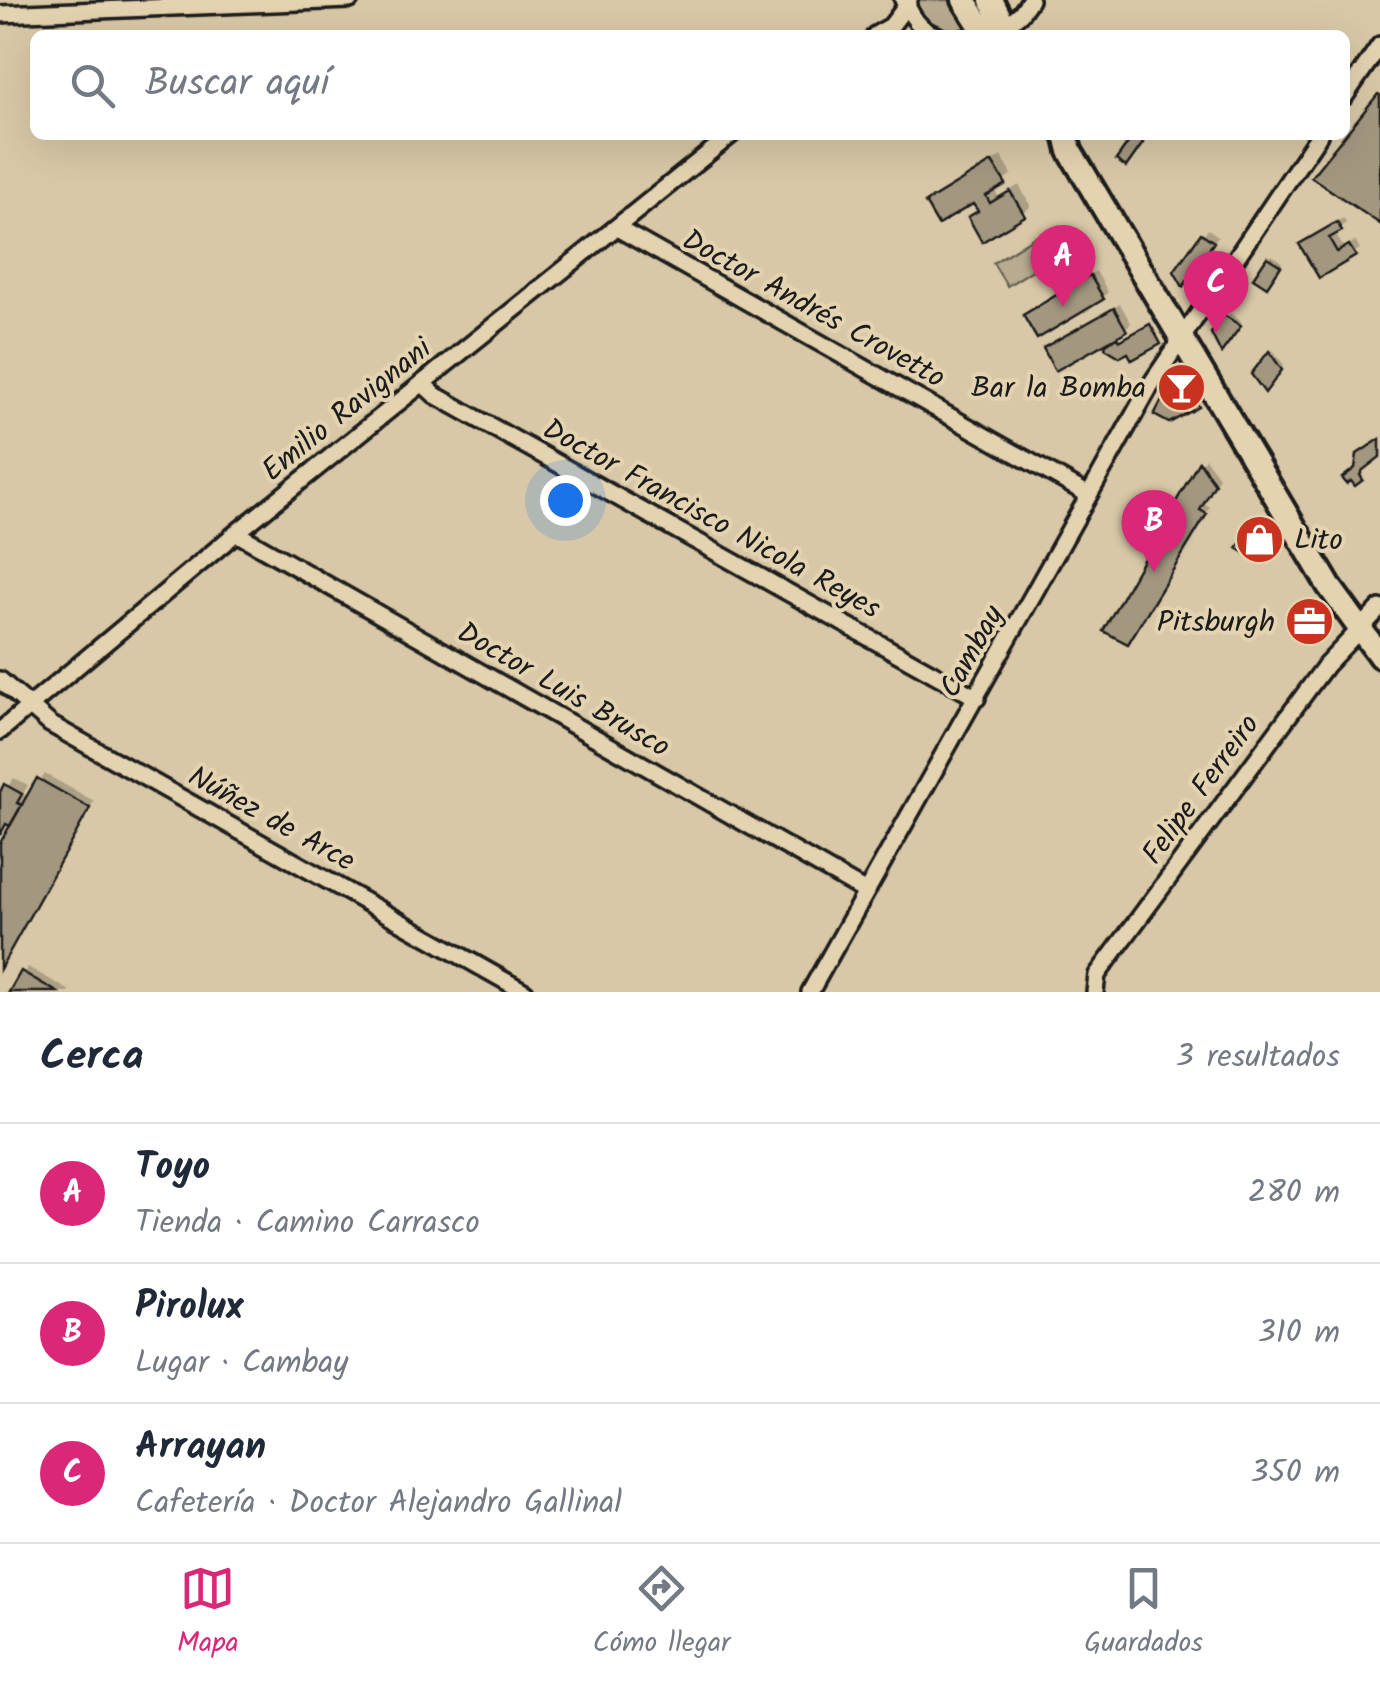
<!DOCTYPE html>
<html lang="es">
<head>
<meta charset="utf-8">
<style>
  body { margin:0; font-family:Kalam,sans-serif; background:#f6f6f7; color:#1f2937 }
  .you { position:absolute; left:565px; top:500px; width:35px; height:35px; margin:-25px; border:8px solid #fff; border-radius:50%; background:#1a73e8; box-shadow:0 0 0 15px #1a73e833 }
  .badge { display:grid; place-items:center; width:65px; height:65px; border-radius:50%; background:#db2777; color:#fff; font-size:32px; font-weight:700 }
  .pin { position:absolute; translate:-50% -82px; filter:drop-shadow(0 2px 5px #0008) }
  .pin::after { content:''; position:absolute; top:52px; width:35px; height:30px; background:inherit; clip-path:polygon(0 0,100% 0,50% 100%) }
  .list { margin:0; padding:0; list-style:none }
  h2 { display:flex; justify-content:space-between; align-items:center; height:130px; margin:0; padding:0 40px; font-size:42px }
  h2 small { font-size:32px; font-weight:400; color:#747a83 }
  .list li { display:grid; grid-template-columns:65px 1fr auto; gap:30px; align-items:center; box-sizing:border-box; height:140px; padding:0 40px; border-top:2px solid #e0e1e3 }
  .list b { display:block; font-size:38px; white-space:nowrap }
  .list p { margin:0; font-size:32px; white-space:nowrap; color:#747a83 }
  .list em { font-size:32px; font-style:normal; color:#747a83 }
  .icon { flex:none; width:55px; height:55px; fill:none; stroke:currentColor; stroke-width:2; stroke-linecap:round; stroke-linejoin:round }
  .map { position:relative; flex:none; width:1380px; height:992px; overflow:hidden }
  .search { position:absolute; background:#fff; box-shadow:0 10px 40px #0002; left:30px; right:30px; top:30px; height:110px; display:flex; align-items:center; gap:25px; box-sizing:border-box; padding:0 35px; border-radius:15px; color:#747a83; font-size:38px }
  .sheet { height:550px; background:#fff }
  nav { display:flex; justify-content:space-around; align-items:center; box-sizing:border-box; height:140px; border-top:2px solid #e0e1e3; background:#fff; font-size:28px; color:#747a83 }
  nav a { display:grid; justify-items:center; gap:5px }
  nav .on { color:#db2777 }
  .map>svg:first-child { display:block }
  .green { fill:#b9ab90; stroke:#6a6456; stroke-width:2.5 }
  .shadow { fill:#0003 }
  .building { fill:#a39780; stroke:#1c1c1c; stroke-width:2.5 }
  .lines { fill:none; stroke-linecap:round; stroke-linejoin:round }
  .street-casing { stroke:#1c1c1c; stroke-width:22 }
  .secondary-casing { stroke:#1c1c1c; stroke-width:30 }
  .street { stroke:#e4d3b0; stroke-width:15 }
  .secondary { stroke:#e4d3b0; stroke-width:22 }
  .labels { text-anchor:middle; stroke-width:8; stroke-linejoin:round; paint-order:stroke }
  .street-label { font-size:30px; fill:#1c1c1c; stroke:#e4d3b0 }
  .poi-label { font-size:30px; fill:#1c1c1c; stroke:#e4d3b0; text-anchor:end }
</style>
</head>
<body>
<div class="map">
<svg width="1380" height="992" viewBox="0 0 1380 992">
  <rect width="100%" height="100%" fill="#d8c8a7"/>
  <filter id="ink" filterUnits="userSpaceOnUse"><feTurbulence type="fractalNoise" baseFrequency=".01" numOctaves="2"/><feDisplacementMap in="SourceGraphic" scale="20" xChannelSelector="R" yChannelSelector="G"/><feConvolveMatrix kernelMatrix="1 2 1 2 8 2 1 2 1" color-interpolation-filters="sRGB"/></filter>
  <g filter="url(#ink)">
    <path class="green" d="M 915,0 L 954,0 L 968,26 C 949,36 919,21 915,0 Z
      M 1036,236 L 1050,259 L 1007,286 L 993,263 Z"/>
    <path class="shadow" d="M 1001,156 L 1012,174 L 993,188 L 999,197 L 1019,185 L 1031,206 L 1023,214 L 971,218 L 979,209 L 974,200 L 928,204 Z
      M 1343,218 L 1346,223 L 1334,232 L 1344,248 L 1355,241 L 1360,249 L 1320,275 L 1302,244 Z
      M 1208,229 L 1218,236 L 1188,278 L 1177,271 Z
      M 1272,255 L 1282,262 L 1270,280 L 1269,259 Z
      M 1096,271 L 1108,292 L 1103,297 L 1032,310 Z
      M 1120,304 L 1131,323 L 1125,329 L 1046,348 Z
      M 1230,313 L 1242,322 L 1222,348 L 1214,333 Z
      M 1273,350 L 1284,365 L 1265,389 L 1254,374 Z
      M 1184,370 L 1203,399 L 1197,405 L 1177,377 Z
      M 1205,458 L 1219,477 L 1204,503 L 1210,507 L 1133,635 L 1107,630 Z
      M 1311,608 L 1321,616 L 1309,632 L 1305,614 Z
      M 45,774 L 94,801 L 0,970 L 0,848 L 13,825 L 8,822 L 0,838 L 0,797 L 14,778 L 28,785 L 23,794 L 29,797 Z
      M 28,967 L 72,992 L 12,992 Z"/>
    <path class="building" d="M 1378,94 L 1380,95 L 1380,224 L 1311,177 Z
      M 1133,136 L 1143,143 L 1126,167 L 1116,160 Z
      M 992,162 L 1006,184 L 986,196 L 990,203 L 1010,191 L 1025,216 L 982,242 L 968,217 L 978,211 L 973,204 L 938,225 L 925,203 Z
      M 1337,222 L 1342,231 L 1329,238 L 1337,252 L 1349,245 L 1356,256 L 1319,278 L 1299,244 Z
      M 1201,233 L 1214,242 L 1183,287 L 1174,271 Z
      M 1267,257 L 1281,266 L 1267,287 L 1253,278 Z
      M 1090,275 L 1104,299 L 1037,339 L 1023,315 Z
      M 1114,308 L 1127,331 L 1055,371 L 1043,348 Z
      M 1224,315 L 1241,326 L 1221,353 L 1211,333 Z
      M 1150,324 L 1161,344 L 1132,360 L 1128,353 L 1120,357 L 1105,348 L 1106,344 L 1117,337 L 1119,341 Z
      M 1269,351 L 1282,370 L 1265,393 L 1251,374 Z
      M 1180,374 L 1199,407 L 1169,423 L 1154,415 L 1175,375 Z
      M 1380,439 L 1380,457 L 1363,470 L 1360,475 L 1363,480 L 1355,486 L 1351,481 L 1347,484 L 1342,478 L 1355,468 L 1357,454 Z
      M 1199,461 L 1215,484 L 1200,510 L 1207,514 L 1128,644 L 1103,631 Z
      M 1252,525 L 1262,531 L 1247,554 L 1237,548 Z
      M 1303,612 L 1317,622 L 1303,641 L 1289,630 Z
      M 37,778 L 90,808 L 0,969 L 0,843 Z
      M 4,784 L 22,794 L 17,803 L 22,805 L 10,826 L 6,824 L 0,835 L 0,792 Z
      M 21,971 L 57,992 L 9,992 Z"/>
    <g class="lines">
      <defs>
        <path id="street" d="M 909,0 L 907,5 C 913,19 921,31 936,35
          M 0,14 L 350,0
          M 998,33 L 1021,13 L 1030,0
          M 875,35 L 891,26 L 907,5 L 903,0
          M 1345,96 L 1380,45
          M 617,228 L 1089,495
          M 422,383 L 435,395 L 977,698
          M 236,533 L 866,892
          M 0,680 L 50,724 L 525,992
          M 0,731 L 236,533 L 731,135
          M 810,992 L 1153,381 L 1319,135
          M 1095,992 L 1097,975 L 1326,665 L 1380,608"/>
        <path id="secondary" d="M 964,0 L 986,35
          M 991,0 L 1009,35
          M 1066,135 L 1070,151 L 1329,586 L 1380,656"/>
      </defs>
      <use href="#street" class="street-casing"/>
      <use href="#secondary" class="secondary-casing"/>
      <use href="#street" class="street"/>
      <use href="#secondary" class="secondary"/>
    </g>
  </g>
  <defs>
    <symbol id="bar-disc" viewBox="-11 -11 22 22"><circle r="9.5" fill="#c8321e" stroke="#e4d3b0"/><path d="M-6-5H6L.8 .8V4.5H3.5V6h-7V4.5H-.8V.8Z" fill="#fff"/></symbol>
    <symbol id="shop-disc" viewBox="-11 -11 22 22"><circle r="9.5" fill="#c8321e" stroke="#e4d3b0"/><path d="M-5-2.5h2.3a2.7 3.5 0 0 1 5.4 0H5L5.5 6h-11ZM-1.5-2.5h3a1.5 2.3 0 0 0-3 0Z" fill="#fff"/></symbol>
    <symbol id="office-disc" viewBox="-11 -11 22 22"><circle r="9.5" fill="#c8321e" stroke="#e4d3b0"/><path d="M-6-3h4V-5.5h4V-3h4V5H-6ZM-1-4.5V-3h2v-1.5ZM-6 0V1H6V0Z" fill="#fff"/></symbol>
  </defs>
  <g fill-rule="evenodd">
    <use href="#bar-disc" x="1154" y="360" width="55" height="55"/>
    <use href="#shop-disc" x="1232" y="512" width="55" height="55"/>
    <use href="#office-disc" x="1282" y="594" width="55" height="55"/>
  </g>
  <g class="labels">
    <g class="street-label">
      <text transform="translate(814 308) rotate(29)" y="10">Doctor Andrés Crovetto</text>
      <text transform="translate(346 409) rotate(-39)" y="10">Emilio Ravignani</text>
      <text transform="translate(712 518) rotate(29)" y="10">Doctor Francisco Nicola Reyes</text>
      <text transform="translate(971 651) rotate(-61)" y="10">Cambay</text>
      <text transform="translate(564 689) rotate(30)" y="10">Doctor Luis Brusco</text>
      <text transform="translate(1200 789) rotate(-54)" y="10">Felipe Ferreiro</text>
      <text transform="translate(272 818) rotate(29)" y="10">Núñez de Arce</text>
    </g>
    <g class="poi-label">
      <text x="1146" y="397">Bar la Bomba</text>
      <text x="1294" y="549" text-anchor="start">Lito</text>
      <text x="1275" y="631">Pitsburgh</text>
    </g>
  </g>
</svg>
<div class="you"></div>
<div class="pin badge" style="left:1063px;top:307px">A</div>
<div class="pin badge" style="left:1154px;top:572px">B</div>
<div class="pin badge" style="left:1216px;top:333px">C</div>
<div class="search"><svg class="icon" aria-label="search" viewBox="0 0 24 24"><circle cx="10" cy="10" r="6"/><path d="M15 15l6 6"/></svg>Buscar aquí</div>
</div>
<section class="sheet">
<h2>Cerca<small>3 resultados</small></h2>
<ul class="list">
<li><span class="badge">A</span><div><b>Toyo</b><p>Tienda · Camino Carrasco</p></div><em>280 m</em></li>
<li><span class="badge">B</span><div><b>Pirolux</b><p>Lugar · Cambay</p></div><em>310 m</em></li>
<li><span class="badge">C</span><div><b>Arrayan</b><p>Cafetería · Doctor Alejandro Gallinal</p></div><em>350 m</em></li>
</ul>
</section>
<nav>
<a class="on"><svg class="icon" aria-label="map" viewBox="0 0 24 24"><path d="M3 6l6-2 6 2 6-2v14l-6 2-6-2-6 2zM9 4v14M15 6v14"/></svg>Mapa</a>
<a><svg class="icon" aria-label="directions" viewBox="0 0 24 24"><path d="M12 3l9 9-9 9-9-9zM9 14v-3h6M13 9l2 2-2 2"/></svg>Cómo llegar</a>
<a><svg class="icon" aria-label="saved" viewBox="0 0 24 24"><path d="M7 4h10v16l-5-4-5 4z"/></svg>Guardados</a>
</nav>
</body>
</html>
